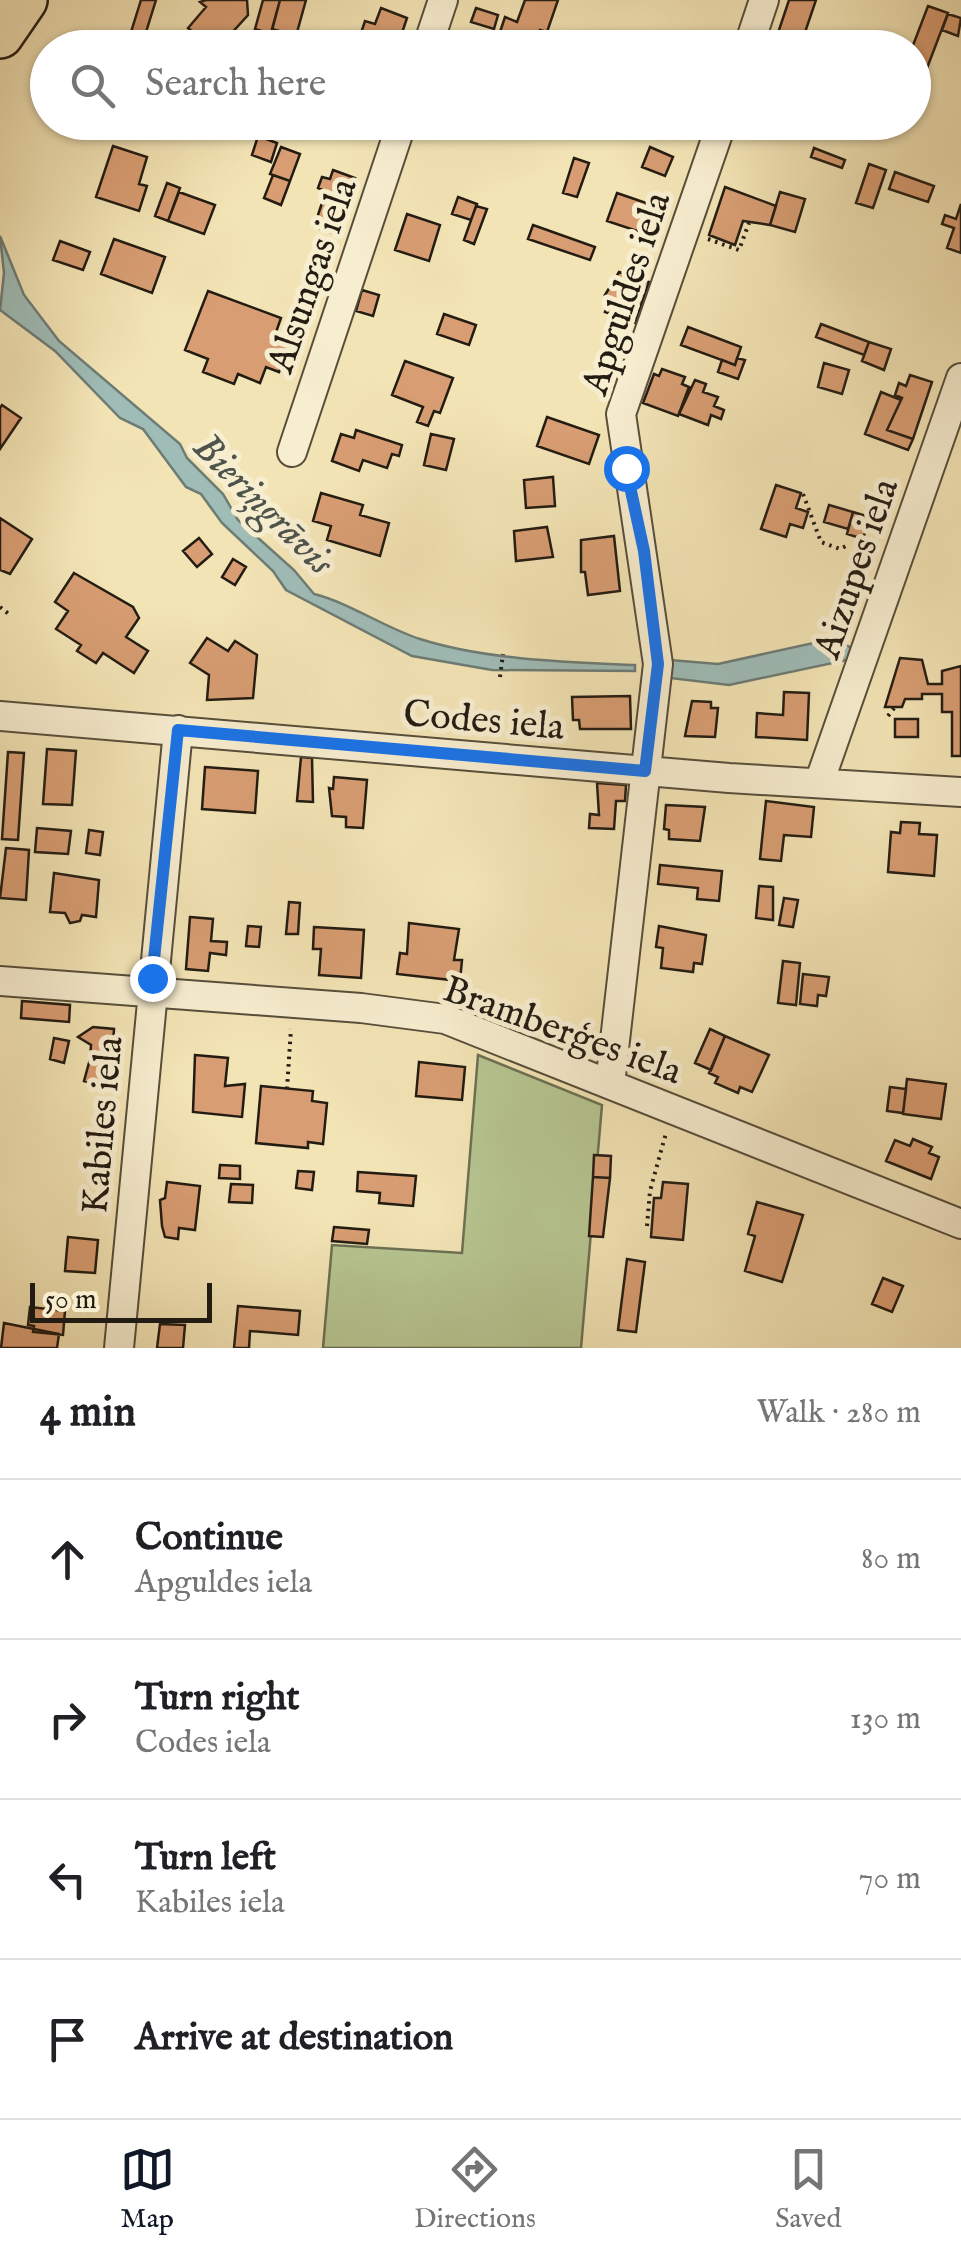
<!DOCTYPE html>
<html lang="en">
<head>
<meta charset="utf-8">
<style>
  body { margin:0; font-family:"IM FELL English",serif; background:#f6f6f6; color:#202124 }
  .scale { position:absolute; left:30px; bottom:25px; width:182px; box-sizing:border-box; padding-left:10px; border:5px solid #231c12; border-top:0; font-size:28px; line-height:35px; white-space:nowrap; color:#231c12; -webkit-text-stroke:8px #f7edcf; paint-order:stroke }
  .stop { position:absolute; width:30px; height:30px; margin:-22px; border:8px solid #1a73e8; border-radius:50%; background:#fff }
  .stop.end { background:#1a73e8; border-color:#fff; box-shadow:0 2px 10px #0008 }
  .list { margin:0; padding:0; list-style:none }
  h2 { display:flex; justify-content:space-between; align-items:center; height:130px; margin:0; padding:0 40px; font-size:42px }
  h2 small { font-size:32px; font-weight:400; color:#757577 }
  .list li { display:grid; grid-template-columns:65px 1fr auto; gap:30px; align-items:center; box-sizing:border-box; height:160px; padding:0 40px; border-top:2px solid #e0e0e0 }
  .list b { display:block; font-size:38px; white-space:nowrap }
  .list p { margin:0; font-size:32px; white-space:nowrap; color:#757577 }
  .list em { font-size:32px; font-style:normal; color:#757577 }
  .icon { flex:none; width:55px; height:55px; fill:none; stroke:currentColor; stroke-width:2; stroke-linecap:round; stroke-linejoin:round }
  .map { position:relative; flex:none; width:961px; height:1348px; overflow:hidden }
  .search { position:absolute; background:#fff; box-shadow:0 2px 8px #0004; left:30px; right:30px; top:30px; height:110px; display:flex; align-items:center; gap:25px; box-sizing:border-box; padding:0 35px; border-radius:55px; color:#757577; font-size:38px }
  .sheet { height:770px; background:#fff }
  nav { display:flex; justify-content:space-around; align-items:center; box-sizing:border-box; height:140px; border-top:2px solid #e0e0e0; background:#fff; font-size:28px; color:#757577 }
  nav a { display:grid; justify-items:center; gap:5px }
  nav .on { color:#111827 }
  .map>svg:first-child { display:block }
  .green { fill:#b6c591; stroke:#6c7052; stroke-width:2.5 }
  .water { fill:#9fbcb7; stroke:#6d7c75; stroke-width:2.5 }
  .building { fill:#d89d72; stroke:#231c12; stroke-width:2.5 }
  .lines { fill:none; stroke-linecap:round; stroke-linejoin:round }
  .street-casing { stroke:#574e3b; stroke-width:32 }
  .primary-casing { stroke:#231c12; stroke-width:50 }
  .path { stroke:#231c12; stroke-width:4; stroke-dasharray:2.5 5; stroke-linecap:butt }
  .street { stroke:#f7edcf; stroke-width:28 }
  .primary { stroke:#f3e4b5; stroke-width:45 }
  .route { stroke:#1a73e8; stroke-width:12 }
  .labels { text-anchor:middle; stroke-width:10; stroke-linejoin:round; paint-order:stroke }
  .street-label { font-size:38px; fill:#231c12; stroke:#f7edcf }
  .water-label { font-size:40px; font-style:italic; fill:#4e544c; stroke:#f7edcf }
</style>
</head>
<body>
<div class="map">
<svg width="961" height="1348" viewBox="0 0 961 1348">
  <rect width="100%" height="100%" fill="#f3e4b5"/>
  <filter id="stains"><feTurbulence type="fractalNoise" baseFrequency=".002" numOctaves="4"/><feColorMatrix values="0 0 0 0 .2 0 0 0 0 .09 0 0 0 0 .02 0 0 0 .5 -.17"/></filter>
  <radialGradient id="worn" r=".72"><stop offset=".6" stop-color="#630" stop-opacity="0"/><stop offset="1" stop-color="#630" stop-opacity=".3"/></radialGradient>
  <path class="green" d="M 478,1055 L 602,1105 L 581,1348 L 323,1348 L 332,1245 L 462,1253 Z"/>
  <path class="water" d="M 0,236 L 24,295 L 59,341 L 180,444 L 187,458 L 223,494 L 238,520 L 294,570 L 314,594 C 350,603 383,627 420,639 C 486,660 566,662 635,665 L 635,671 L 492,670 L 412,656 L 286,590 L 273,571 L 222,523 L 201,494 L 186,487 L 143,429 L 120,418 L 55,351 L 0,310 L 4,273 Z
    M 836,638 L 851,648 L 847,660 L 729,685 L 670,678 L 671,660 L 718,664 Z"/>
  <path class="building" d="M 141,0 L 156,0 L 141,48 L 135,48 L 127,45 Z
    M 206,0 L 247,0 L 248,15 L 218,48 L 211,48 L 188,28 L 206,7 L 200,2 Z
    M 263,0 L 280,0 L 271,34 L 255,29 Z
    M 280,0 L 306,0 L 296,36 L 272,29 Z
    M 525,0 L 558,0 L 547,32 L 540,30 L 535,44 L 500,32 L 505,17 L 517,22 Z
    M 789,0 L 816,0 L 800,47 L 776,39 Z
    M 928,6 L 948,13 L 924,76 L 914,72 L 912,48 Z
    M 381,8 L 407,18 L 397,48 L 367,48 L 371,36 L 361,33 L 365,21 L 375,24 Z
    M 476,8 L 498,15 L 494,29 L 471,22 Z
    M 948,14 L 961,18 L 958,36 L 942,30 Z
    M 449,31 L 476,40 L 473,48 L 443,48 Z
    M 300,122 L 349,122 L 344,138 Z
    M 258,136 L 277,143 L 271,162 L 252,155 Z
    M 113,146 L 147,157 L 139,184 L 147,186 L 139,211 L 96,197 Z
    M 281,147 L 300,154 L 290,181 L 270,174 Z
    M 650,147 L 673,157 L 665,176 L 642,167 Z
    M 814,148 L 845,160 L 842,168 L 811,157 Z
    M 574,158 L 589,163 L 577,197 L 563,193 Z
    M 869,164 L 886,170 L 873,208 L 856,203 Z
    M 333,170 L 355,178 L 336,234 L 314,227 L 326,191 L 318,188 L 322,177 L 330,179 Z
    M 895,172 L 934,186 L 928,202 L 889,189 Z
    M 273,175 L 290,181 L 281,205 L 264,198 Z
    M 167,183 L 180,188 L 168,221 L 155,216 Z
    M 725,187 L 776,206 L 770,225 L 743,221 L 735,245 L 709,235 Z
    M 179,192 L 215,205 L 204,234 L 168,221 Z
    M 780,192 L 805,199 L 795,232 L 770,225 Z
    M 617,193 L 655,206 L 646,234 L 607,221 Z
    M 458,197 L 477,204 L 471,220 L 452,214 Z
    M 961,204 L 961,253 L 947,248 L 954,228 L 942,224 L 945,215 L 956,219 Z
    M 476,206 L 487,209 L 474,244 L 464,240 Z
    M 407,214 L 440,225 L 429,261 L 395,250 Z
    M 533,225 L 595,247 L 590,260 L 528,239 Z
    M 114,239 L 165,257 L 152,293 L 101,274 Z
    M 60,241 L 90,252 L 83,270 L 53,260 Z
    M 619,272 L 649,282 L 635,323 L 605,312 L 610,297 L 605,295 Z
    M 362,290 L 379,295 L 373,316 L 356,311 Z
    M 208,291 L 281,318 L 274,338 L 289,344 L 279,372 L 266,367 L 260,383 L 238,374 L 234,384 L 203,372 L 208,359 L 185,350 Z
    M 444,314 L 476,325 L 469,345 L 437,334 Z
    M 821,324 L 869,342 L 864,355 L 816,337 Z
    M 688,327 L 741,347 L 735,365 L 681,345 Z
    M 869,342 L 891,349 L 884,370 L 862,361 Z
    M 737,358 L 745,360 L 738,379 L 718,372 L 722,360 L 735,365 Z
    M 405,361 L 453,378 L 440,413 L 434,411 L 428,426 L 417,422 L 423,407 L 392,395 Z
    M 824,363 L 849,370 L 842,394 L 818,387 Z
    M 662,369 L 685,377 L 682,384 L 689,387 L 678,416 L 643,403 L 654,374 L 659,376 Z
    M 910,375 L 932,382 L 913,439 L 887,430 L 902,398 L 895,395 L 899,383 L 906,386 Z
    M 695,380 L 706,384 L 703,392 L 718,397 L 714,406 L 724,410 L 721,419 L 711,415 L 708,425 L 679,414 Z
    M 881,392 L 901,400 L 887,430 L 913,439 L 908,450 L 865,434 Z
    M 2,405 L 21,418 L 0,449 L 0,408 Z
    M 547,417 L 599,435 L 589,464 L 537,446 Z
    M 356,430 L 402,445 L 399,456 L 392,454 L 387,468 L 363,460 L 359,471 L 332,461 L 341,434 L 354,438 Z
    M 431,434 L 454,439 L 446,470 L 424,465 Z
    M 553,477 L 555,506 L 526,508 L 524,480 Z
    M 776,485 L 801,493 L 796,508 L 808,512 L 803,528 L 790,524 L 786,537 L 761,529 Z
    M 321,493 L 363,505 L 360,515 L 389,523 L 380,556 L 327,540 L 331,526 L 313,521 Z
    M 829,505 L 853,512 L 848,529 L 824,522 Z
    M 853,512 L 870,517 L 863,539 L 847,534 Z
    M 0,518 L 32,539 L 10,574 L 0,570 Z
    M 547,527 L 553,557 L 516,561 L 514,531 Z
    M 614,536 L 620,591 L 588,595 L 585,572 L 581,572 L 581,540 Z
    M 199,538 L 212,554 L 197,567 L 183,551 Z
    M 233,559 L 246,567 L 235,585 L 222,577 Z
    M 74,573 L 133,607 L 139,618 L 126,637 L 148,651 L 134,673 L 103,653 L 96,663 L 77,651 L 81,645 L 56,629 L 68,611 L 55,602 Z
    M 207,638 L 228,651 L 235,641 L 257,655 L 253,698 L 207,700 L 209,675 L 190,663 Z
    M 900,658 L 922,660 L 928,684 L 942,684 L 942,671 L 961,666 L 961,756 L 952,756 L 952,712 L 942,712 L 942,694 L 922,694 L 922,699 L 905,699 L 902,707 L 885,707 Z
    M 784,692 L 809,693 L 807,740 L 756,737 L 757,713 L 783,715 Z
    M 630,696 L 631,729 L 580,729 L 579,720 L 573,720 L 572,697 Z
    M 692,701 L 711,702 L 711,708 L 718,708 L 715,737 L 685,736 Z
    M 895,719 L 918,719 L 918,737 L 895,737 Z
    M 47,749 L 76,751 L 72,805 L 43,804 Z
    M 8,752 L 24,753 L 18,840 L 2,839 Z
    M 301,757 L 312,758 L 313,802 L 297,801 Z
    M 205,767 L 258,771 L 255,813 L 202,809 Z
    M 334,777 L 367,780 L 363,828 L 346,827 L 346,817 L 332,816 L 329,788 L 333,789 Z
    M 597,783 L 626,785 L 625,801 L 616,801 L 614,829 L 589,828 L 590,814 L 599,815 Z
    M 766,801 L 814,807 L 811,837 L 784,835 L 781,861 L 760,859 Z
    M 666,805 L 705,807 L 700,841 L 669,839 L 669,830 L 664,829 Z
    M 901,822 L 920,823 L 919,834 L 937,835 L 934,876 L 888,872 L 891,832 L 900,833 Z
    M 37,828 L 71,831 L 68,854 L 35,852 Z
    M 89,830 L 103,832 L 100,855 L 86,853 Z
    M 6,848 L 29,850 L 26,900 L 0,898 Z
    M 660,865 L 722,871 L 719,901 L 697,899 L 698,888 L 658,884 Z
    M 54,873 L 99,880 L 96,917 L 82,915 L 80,921 L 70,923 L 65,913 L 50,912 Z
    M 759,886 L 773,887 L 773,920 L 756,918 Z
    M 784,898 L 798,900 L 793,927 L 779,925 Z
    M 289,902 L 300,903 L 298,934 L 286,934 Z
    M 190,917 L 213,919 L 211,941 L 227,942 L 226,955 L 210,953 L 208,971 L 186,969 Z
    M 409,923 L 459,929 L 454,960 L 462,960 L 460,981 L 397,974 L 400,953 L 407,954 Z
    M 248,926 L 261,927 L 259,947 L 246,946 Z
    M 659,926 L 706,935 L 702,964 L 694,963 L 693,972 L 661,968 L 663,948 L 656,947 Z
    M 314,927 L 364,930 L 361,978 L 319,975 L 321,949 L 313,949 Z
    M 783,961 L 800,963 L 796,1005 L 778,1003 Z
    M 803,974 L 829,977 L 826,996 L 818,995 L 817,1006 L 800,1004 Z
    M 22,1001 L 70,1005 L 69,1022 L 21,1018 Z
    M 93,1027 L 114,1029 L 112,1061 L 90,1059 L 91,1045 L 78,1037 Z
    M 710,1029 L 725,1036 L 711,1070 L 695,1063 Z
    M 725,1036 L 769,1055 L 752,1092 L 740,1087 L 738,1093 L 715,1083 L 718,1077 L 709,1073 Z
    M 54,1038 L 69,1041 L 64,1063 L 50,1059 Z
    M 195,1055 L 228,1058 L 225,1086 L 245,1084 L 242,1117 L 193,1112 Z
    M 90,1059 L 112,1061 L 109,1087 L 84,1081 Z
    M 419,1062 L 465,1067 L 462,1100 L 416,1096 Z
    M 907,1079 L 946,1084 L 941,1119 L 903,1114 Z
    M 261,1086 L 313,1091 L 312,1101 L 327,1103 L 323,1144 L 308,1142 L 308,1148 L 256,1143 Z
    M 890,1087 L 906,1089 L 903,1113 L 887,1111 Z
    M 913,1139 L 932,1147 L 929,1153 L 939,1157 L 931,1179 L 886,1161 L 895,1140 L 910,1146 Z
    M 594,1155 L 611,1156 L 610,1178 L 593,1177 Z
    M 220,1165 L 240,1166 L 240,1179 L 219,1178 Z
    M 298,1171 L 314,1172 L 312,1190 L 296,1188 Z
    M 358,1172 L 416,1176 L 413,1206 L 379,1203 L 380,1193 L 357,1191 Z
    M 593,1177 L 610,1178 L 603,1237 L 589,1236 Z
    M 167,1182 L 200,1186 L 195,1230 L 179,1228 L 178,1239 L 165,1237 L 162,1226 L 160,1200 L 165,1198 Z
    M 663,1182 L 688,1184 L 683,1240 L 651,1237 L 654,1198 L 661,1198 Z
    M 231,1184 L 253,1185 L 252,1203 L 229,1202 Z
    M 757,1202 L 803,1215 L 782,1282 L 745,1271 L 755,1236 L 748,1234 Z
    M 334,1227 L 369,1230 L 367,1244 L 332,1241 Z
    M 68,1237 L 98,1240 L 95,1273 L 65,1271 Z
    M 627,1259 L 645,1262 L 636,1332 L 618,1330 Z
    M 883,1278 L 903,1286 L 892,1312 L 872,1304 Z
    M 238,1306 L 300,1311 L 298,1335 L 250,1331 L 249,1348 L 234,1348 Z
    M 30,1307 L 65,1311 L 63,1335 L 33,1332 L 34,1326 L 28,1325 Z
    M 4,1323 L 59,1334 L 57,1348 L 1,1348 Z
    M 160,1324 L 185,1325 L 183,1348 L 157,1348 Z"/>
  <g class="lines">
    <defs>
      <path id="street" d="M 427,48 L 443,0
        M 748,48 L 764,0
        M 292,452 L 402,122
        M 0,716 L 729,778 L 961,792
        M 819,783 L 961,378
        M 0,981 L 361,1008 L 445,1019 L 961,1224
        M 610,1084 L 658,664 L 621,414 L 722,122
        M 119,1348 L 178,730"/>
      <path id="primary" d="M 0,35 L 24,0"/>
    </defs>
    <use href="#street" class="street-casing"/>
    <use href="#primary" class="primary-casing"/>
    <path class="path" d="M 708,239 L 739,250 L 749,223
      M 803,494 L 821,542 L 840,549 L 846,546
      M 0,607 L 10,615
      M 500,677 L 503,654
      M 888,716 L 895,707
      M 287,1089 L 291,1029
      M 647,1226 L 650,1191 L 666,1133"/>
    <use href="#street" class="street"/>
    <use href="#primary" class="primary"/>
  </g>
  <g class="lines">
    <path class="route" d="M 152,978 L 178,730 L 645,771 L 658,664 L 644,551 L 626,468"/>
  </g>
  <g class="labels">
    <g class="street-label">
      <text transform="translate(311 275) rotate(-71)" y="13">Alsungas iela</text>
      <text transform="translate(625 293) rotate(-72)" y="13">Apguldes iela</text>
      <text transform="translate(855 568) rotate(-71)" y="13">Aizupes iela</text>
      <text transform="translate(484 719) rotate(5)" y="13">Codes iela</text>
      <text transform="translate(563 1029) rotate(20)" y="13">Bramberģes iela</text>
      <text transform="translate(101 1125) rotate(-85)" y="13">Kabiles iela</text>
    </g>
    <g class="water-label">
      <text transform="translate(265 503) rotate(45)" y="14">Bieriņgrāvis</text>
    </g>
  </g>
  <rect width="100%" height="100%" filter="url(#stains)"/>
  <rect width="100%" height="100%" fill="url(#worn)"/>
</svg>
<div class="scale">50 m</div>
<div class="stop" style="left:626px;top:468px"></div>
<div class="stop end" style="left:152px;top:978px"></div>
<div class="search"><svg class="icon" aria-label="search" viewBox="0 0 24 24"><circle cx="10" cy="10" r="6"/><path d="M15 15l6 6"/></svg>Search here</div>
</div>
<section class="sheet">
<h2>4 min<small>Walk · 280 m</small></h2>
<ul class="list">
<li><svg class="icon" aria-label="ahead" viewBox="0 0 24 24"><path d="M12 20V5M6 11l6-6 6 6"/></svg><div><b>Continue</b><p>Apguldes iela</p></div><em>80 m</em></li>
<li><svg class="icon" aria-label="right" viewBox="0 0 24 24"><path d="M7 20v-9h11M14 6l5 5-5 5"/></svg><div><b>Turn right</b><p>Codes iela</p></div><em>130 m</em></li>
<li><svg class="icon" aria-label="left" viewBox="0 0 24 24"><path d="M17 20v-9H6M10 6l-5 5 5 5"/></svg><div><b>Turn left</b><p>Kabiles iela</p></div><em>70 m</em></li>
<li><svg class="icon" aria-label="arrive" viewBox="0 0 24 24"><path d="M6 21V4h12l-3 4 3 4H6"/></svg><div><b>Arrive at destination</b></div></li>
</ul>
</section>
<nav>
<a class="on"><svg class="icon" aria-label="map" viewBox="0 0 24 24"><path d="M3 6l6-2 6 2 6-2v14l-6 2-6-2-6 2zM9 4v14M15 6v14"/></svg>Map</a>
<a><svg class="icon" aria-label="directions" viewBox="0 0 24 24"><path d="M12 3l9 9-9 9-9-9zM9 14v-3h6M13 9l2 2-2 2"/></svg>Directions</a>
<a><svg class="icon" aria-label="saved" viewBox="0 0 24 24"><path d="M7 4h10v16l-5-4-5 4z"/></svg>Saved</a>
</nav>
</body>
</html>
